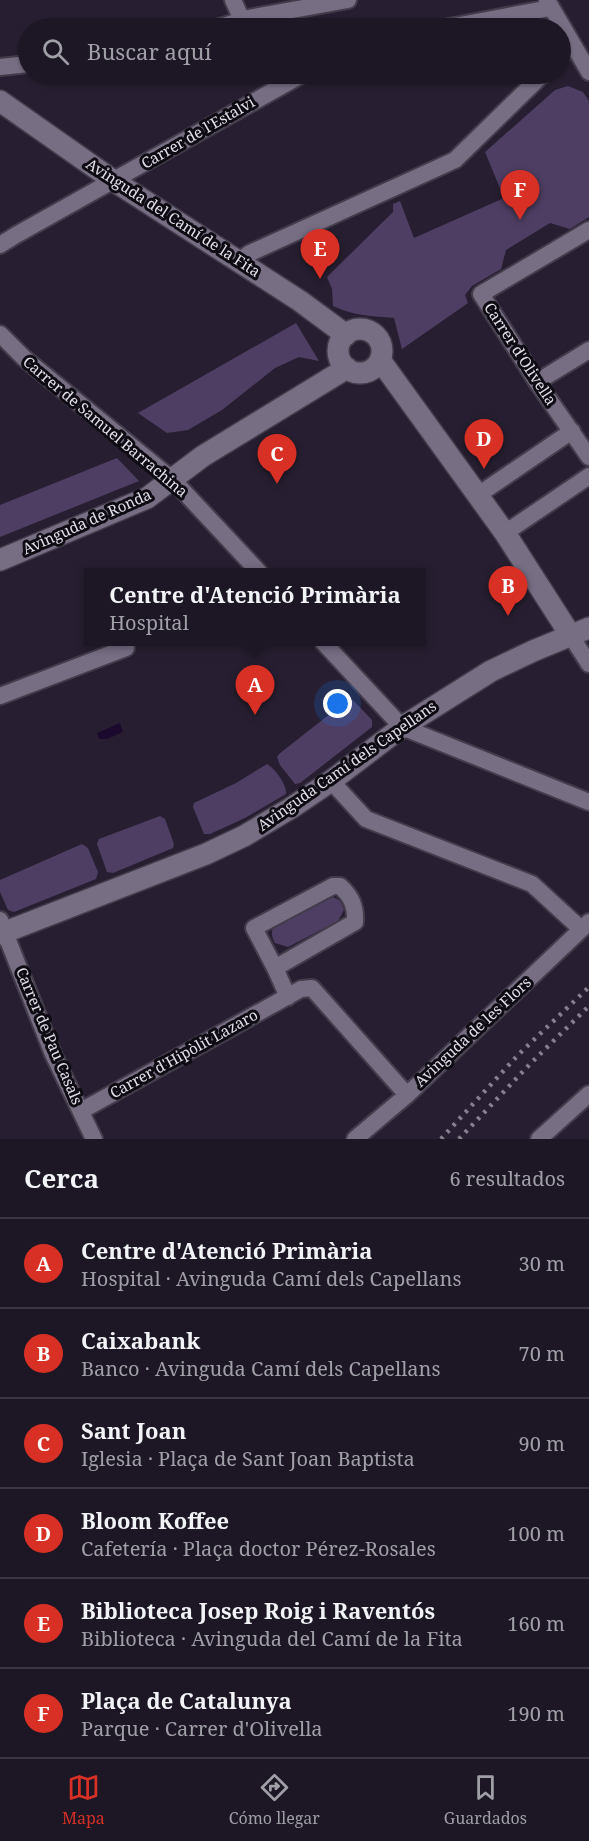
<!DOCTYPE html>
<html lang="es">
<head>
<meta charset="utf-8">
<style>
  body { margin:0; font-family:"Noto Serif",serif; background:#25202d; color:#f1f3f6 }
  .you { position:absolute; left:338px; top:704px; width:21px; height:21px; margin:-15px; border:4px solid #fff; border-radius:50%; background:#1a73e8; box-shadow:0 0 0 9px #1a73e833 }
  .badge { display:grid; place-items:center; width:39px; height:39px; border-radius:50%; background:#d93025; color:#fff; font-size:20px; font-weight:700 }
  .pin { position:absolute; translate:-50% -50px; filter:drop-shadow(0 2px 3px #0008) }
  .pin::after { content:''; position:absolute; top:32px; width:21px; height:18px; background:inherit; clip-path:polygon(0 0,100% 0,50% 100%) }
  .popup { position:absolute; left:84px; top:568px; width:342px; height:78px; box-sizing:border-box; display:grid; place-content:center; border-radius:0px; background:#1d1725; filter:drop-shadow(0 2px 4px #0005); font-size:20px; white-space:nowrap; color:#a09fa7 }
  .popup b { font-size:22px; color:#f1f3f6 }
  .popup::after { content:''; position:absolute; left:50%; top:100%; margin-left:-12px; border:12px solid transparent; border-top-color:#1d1725 }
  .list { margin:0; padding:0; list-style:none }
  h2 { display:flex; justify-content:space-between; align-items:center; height:78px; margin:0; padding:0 24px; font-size:26px }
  h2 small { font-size:20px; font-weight:400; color:#a09fa7 }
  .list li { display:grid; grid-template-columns:39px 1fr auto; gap:18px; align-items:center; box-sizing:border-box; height:90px; padding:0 24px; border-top:2px solid #3b3642 }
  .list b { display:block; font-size:22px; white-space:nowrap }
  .list p { margin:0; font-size:20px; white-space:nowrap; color:#a09fa7 }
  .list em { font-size:20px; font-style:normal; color:#a09fa7 }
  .icon { flex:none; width:33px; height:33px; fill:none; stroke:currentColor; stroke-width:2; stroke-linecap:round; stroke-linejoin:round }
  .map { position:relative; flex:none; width:589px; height:1139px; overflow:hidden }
  .search { position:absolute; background:#1d1725; box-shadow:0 2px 4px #0004; left:18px; right:18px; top:18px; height:66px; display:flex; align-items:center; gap:15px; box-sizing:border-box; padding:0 21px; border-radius:33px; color:#a09fa7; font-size:22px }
  .sheet { height:618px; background:#1d1725 }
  nav { display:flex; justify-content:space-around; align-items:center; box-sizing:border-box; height:84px; border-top:2px solid #3b3642; background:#1d1725; font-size:16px; color:#a09fa7 }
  nav a { display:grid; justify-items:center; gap:3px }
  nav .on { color:#d93025 }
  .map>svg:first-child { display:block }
  .green { fill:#4e3e63 }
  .water { fill:#1c0a2e }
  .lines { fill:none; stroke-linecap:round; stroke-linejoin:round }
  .minor-casing { stroke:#433c4b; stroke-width:20 }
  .tertiary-casing { stroke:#433c4b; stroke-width:24 }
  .minor { stroke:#776e84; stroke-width:16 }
  .tertiary { stroke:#776e84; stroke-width:21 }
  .rail { stroke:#857f8e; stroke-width:4.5; stroke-dasharray:3 6; stroke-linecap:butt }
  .labels { text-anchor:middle; stroke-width:6; stroke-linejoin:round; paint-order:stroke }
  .street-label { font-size:15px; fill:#e3dfeb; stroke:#0e0b13 }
</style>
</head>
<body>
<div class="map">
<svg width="589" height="1139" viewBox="0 0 589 1139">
  <rect width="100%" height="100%" fill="#271f31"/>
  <path class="green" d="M 568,86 L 583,92 L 589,101 L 589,217 L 570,229 L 550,223 L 506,250 L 501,269 L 472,286 L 465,295 L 468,303 L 402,349 L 394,318 C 373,316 353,316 333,306 L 332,289 L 327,277 L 393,212 L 393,204 L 400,201 L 414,238 L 504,198 L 485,152 L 555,90 Z
    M 296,323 L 319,361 L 299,357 L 275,368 L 222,410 L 188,430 L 167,433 L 138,413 Z
    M 117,458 L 139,481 L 0,537 L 0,505 Z
    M 353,700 L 372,720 L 372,727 L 300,783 L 295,784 L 280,765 L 277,757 L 279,754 L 345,702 Z
    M 267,764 C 275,769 287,784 286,794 L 245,818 L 210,834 L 204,834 L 193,807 L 194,803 L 236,783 Z
    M 160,816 L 165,819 L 174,844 L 173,848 L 113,873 L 107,872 L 97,844 L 99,839 Z
    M 82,844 L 88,848 L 98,872 L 96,879 L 14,912 L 8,910 L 0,892 L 0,880 Z
    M 331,897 C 339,898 342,902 344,910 L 338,921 L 288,947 L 275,943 C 271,936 270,930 277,923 Z"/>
  <path class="water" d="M 120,723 L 123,732 L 107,739 L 99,739 L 97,733 Z"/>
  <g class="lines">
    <defs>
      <path id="minor" d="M 233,0 L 242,20
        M 547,0 L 589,72
        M 217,28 L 248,18 L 348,0
        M 444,28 L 550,8
        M 560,57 L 572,45
        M 0,67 L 28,64
        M 589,230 L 481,294 L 537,382 L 589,457
        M 0,245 L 16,235 L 303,74
        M 239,261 L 250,253 L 455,160 L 543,74
        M 0,334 L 24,358 L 173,480 L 259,572
        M 537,382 L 589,350
        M 478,495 L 572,431
        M 505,533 L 589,476
        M 571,636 L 589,664
        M 323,642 L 402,727 L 589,802
        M 0,696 L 126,648
        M 331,781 L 366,819 L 532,884 L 581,929
        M 0,920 L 53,1054 L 94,1139
        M 275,968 L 355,922 C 356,906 351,896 340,886 L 333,886 L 254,928 L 275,968 L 288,997
        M 81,1111 L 301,989 L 312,988 L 407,1095
        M 355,1139 L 407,1095 L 589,922
        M 539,1139 L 589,1094"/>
      <path id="tertiary" d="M 0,101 L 114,181 L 300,301 L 346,335
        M338 351a22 22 0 1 1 44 0a22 22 0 1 1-44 0Z
        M 380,360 L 505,533 L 571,636
        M 0,560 L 147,498 L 203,456 L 347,368
        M 0,934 L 206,854 L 244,836 L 291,808 L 331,781 L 402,727 L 491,671 L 533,651 L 589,628"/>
    </defs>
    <use href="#minor" class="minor-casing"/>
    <use href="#tertiary" class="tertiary-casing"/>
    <use href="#minor" class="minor"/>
    <use href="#tertiary" class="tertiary"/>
    <path class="rail" d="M 441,1139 L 518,1055 L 589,987
      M 459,1139 L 530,1064 L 589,1006"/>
  </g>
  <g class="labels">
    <g class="street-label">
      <text transform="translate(198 133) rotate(-30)" y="5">Carrer de l'Estalvi</text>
      <text transform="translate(173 218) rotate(33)" y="5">Avinguda del Camí de la Fita</text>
      <text transform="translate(520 354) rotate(57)" y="5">Carrer d'Olivella</text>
      <text transform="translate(105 427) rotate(40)" y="5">Carrer de Samuel Barrachina</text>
      <text transform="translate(87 522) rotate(-24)" y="5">Avinguda de Ronda</text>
      <text transform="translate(347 766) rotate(-35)" y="5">Avinguda Camí dels Capellans</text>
      <text transform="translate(473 1032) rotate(-43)" y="5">Avinguda de les Flors</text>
      <text transform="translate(49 1036) rotate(67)" y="5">Carrer de Pau Casals</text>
      <text transform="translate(184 1054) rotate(-29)" y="5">Carrer d'Hipòlit Lazaro</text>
    </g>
  </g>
</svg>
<div class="you"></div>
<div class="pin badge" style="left:255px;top:715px">A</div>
<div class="popup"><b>Centre d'Atenció Primària</b>Hospital</div>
<div class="pin badge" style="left:508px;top:616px">B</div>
<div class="pin badge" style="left:277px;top:484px">C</div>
<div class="pin badge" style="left:484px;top:469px">D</div>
<div class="pin badge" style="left:320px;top:279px">E</div>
<div class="pin badge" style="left:520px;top:220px">F</div>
<div class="search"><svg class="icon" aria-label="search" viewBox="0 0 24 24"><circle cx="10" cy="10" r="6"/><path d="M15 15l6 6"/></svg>Buscar aquí</div>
</div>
<section class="sheet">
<h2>Cerca<small>6 resultados</small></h2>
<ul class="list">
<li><span class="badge">A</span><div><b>Centre d'Atenció Primària</b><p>Hospital · Avinguda Camí dels Capellans</p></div><em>30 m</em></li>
<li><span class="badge">B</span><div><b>Caixabank</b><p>Banco · Avinguda Camí dels Capellans</p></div><em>70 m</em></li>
<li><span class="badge">C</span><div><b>Sant Joan</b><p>Iglesia · Plaça de Sant Joan Baptista</p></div><em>90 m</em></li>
<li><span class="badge">D</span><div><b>Bloom Koffee</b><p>Cafetería · Plaça doctor Pérez-Rosales</p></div><em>100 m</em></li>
<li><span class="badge">E</span><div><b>Biblioteca Josep Roig i Raventós</b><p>Biblioteca · Avinguda del Camí de la Fita</p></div><em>160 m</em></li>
<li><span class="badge">F</span><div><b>Plaça de Catalunya</b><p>Parque · Carrer d'Olivella</p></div><em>190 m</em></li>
</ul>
</section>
<nav>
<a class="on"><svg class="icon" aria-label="map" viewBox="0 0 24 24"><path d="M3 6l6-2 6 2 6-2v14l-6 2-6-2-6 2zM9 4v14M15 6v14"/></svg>Mapa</a>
<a><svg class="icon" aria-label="directions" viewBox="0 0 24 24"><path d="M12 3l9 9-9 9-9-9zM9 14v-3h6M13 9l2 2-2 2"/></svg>Cómo llegar</a>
<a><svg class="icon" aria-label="saved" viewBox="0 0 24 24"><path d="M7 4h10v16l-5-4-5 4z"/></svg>Guardados</a>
</nav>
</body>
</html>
